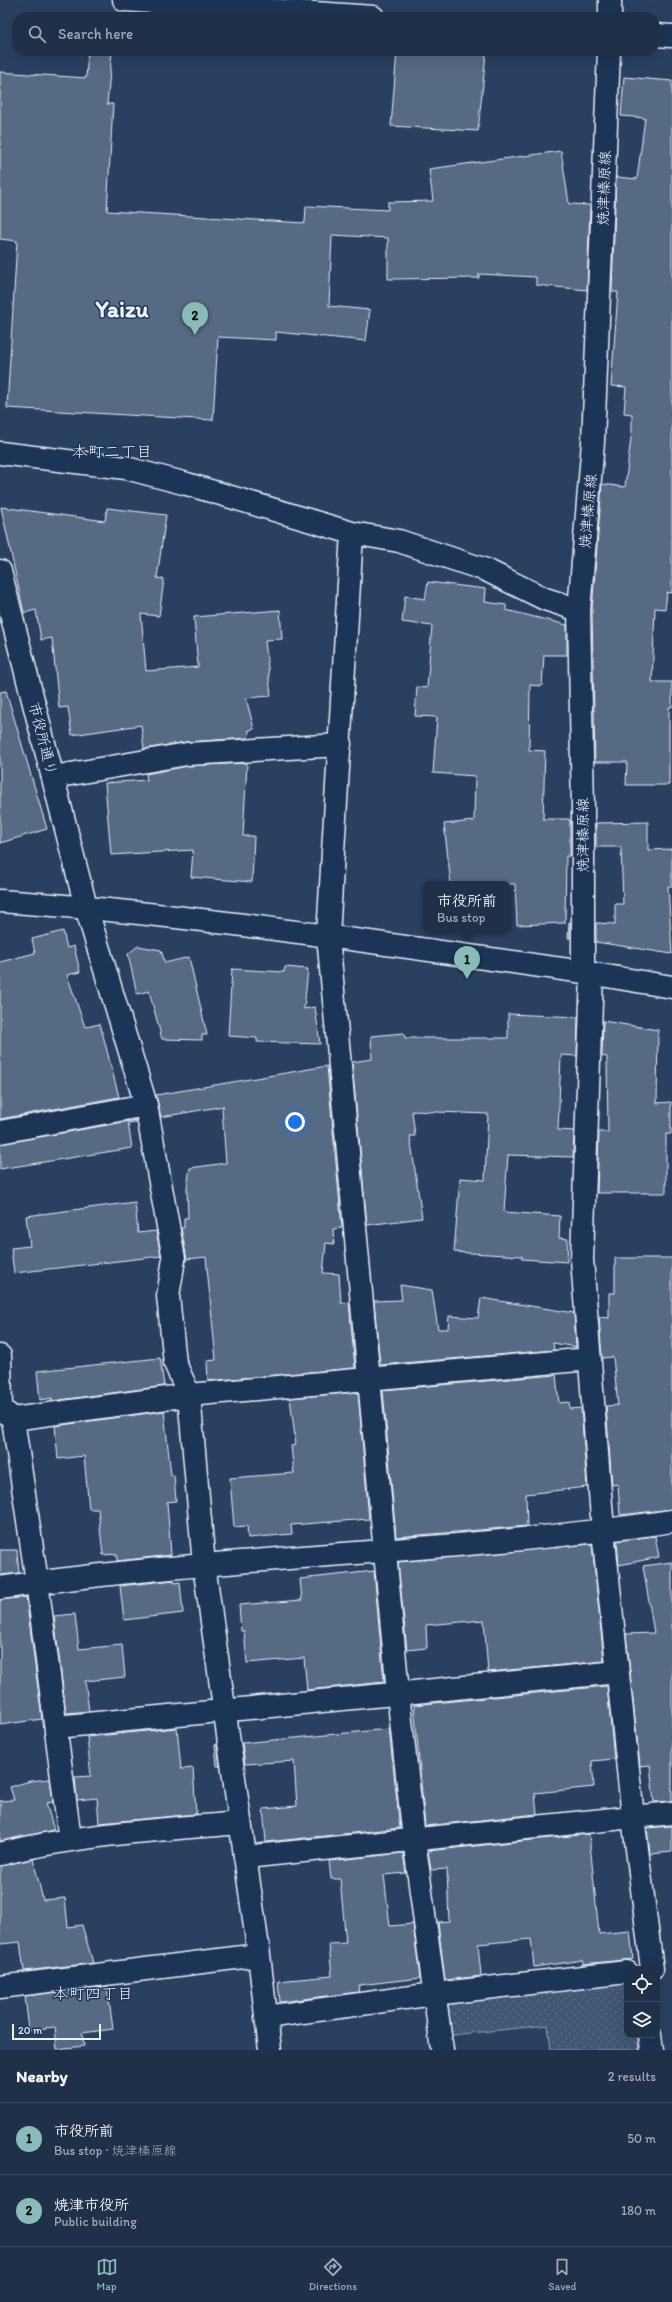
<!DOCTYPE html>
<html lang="en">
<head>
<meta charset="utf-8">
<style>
  body { margin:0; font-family:Itim,"Klee One",sans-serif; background:#2c3c53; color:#f1f3f6 }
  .controls { position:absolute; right:12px; bottom:12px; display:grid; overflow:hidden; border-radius:8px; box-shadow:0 4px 16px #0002 }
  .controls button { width:36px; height:36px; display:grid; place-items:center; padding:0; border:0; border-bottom:1px solid #3c4b61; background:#1f3049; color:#f1f3f6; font:20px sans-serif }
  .scale { position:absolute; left:12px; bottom:10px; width:89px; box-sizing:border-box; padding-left:4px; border:2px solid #e8f1f8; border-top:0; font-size:11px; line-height:14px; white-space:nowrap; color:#e8f1f8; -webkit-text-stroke:3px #1d3557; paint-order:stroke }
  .you { position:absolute; left:295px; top:1122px; width:14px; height:14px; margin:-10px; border:3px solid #fff; border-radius:50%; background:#1a73e8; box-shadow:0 0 0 6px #1a73e833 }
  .badge { display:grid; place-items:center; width:26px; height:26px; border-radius:50%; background:#8bbbb9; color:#111; font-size:13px; font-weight:700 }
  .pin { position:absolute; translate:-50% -33px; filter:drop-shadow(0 1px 2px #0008) }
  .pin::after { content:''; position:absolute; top:21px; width:14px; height:12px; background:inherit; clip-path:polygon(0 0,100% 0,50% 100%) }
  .popup { position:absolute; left:423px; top:881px; width:88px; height:52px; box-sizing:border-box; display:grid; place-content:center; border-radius:8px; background:#1f3049; filter:drop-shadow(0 1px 3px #0005); font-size:13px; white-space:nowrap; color:#a1a9b4 }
  .popup b { font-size:15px; color:#f1f3f6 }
  .popup::after { content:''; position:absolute; left:50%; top:100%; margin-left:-8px; border:8px solid transparent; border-top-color:#1f3049 }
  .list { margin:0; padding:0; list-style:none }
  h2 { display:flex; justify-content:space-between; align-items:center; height:52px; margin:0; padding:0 16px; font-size:17px }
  h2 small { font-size:13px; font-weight:400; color:#a1a9b4 }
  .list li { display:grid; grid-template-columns:26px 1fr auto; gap:12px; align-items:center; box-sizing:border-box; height:72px; padding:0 16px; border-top:1px solid #3c4b61 }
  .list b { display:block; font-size:15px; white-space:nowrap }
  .list p { margin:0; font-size:13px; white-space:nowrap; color:#a1a9b4 }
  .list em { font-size:13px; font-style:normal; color:#a1a9b4 }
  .icon { flex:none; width:22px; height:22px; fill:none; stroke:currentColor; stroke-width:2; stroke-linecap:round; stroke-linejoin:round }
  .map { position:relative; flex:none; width:672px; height:2050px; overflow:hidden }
  .search { position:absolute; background:#1f3049; box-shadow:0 4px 16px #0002; left:12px; right:12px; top:12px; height:44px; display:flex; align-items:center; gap:10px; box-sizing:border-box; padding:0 14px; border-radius:16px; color:#a1a9b4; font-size:15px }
  .sheet { height:196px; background:#1f3049 }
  nav { display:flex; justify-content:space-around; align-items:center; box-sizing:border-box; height:56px; border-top:1px solid #3c4b61; background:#1f3049; font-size:11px; color:#a1a9b4 }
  nav a { display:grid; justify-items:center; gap:2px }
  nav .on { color:#8bbbb9 }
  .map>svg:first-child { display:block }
  .park { fill:url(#park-dots); stroke:#94a4b6 }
  .building { fill:#556a83; stroke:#e8f1f8 }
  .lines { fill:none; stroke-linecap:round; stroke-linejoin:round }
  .minor-casing { stroke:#e8f1f8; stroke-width:25 }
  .tertiary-casing { stroke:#e8f1f8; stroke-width:25 }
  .primary-casing { stroke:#e8f1f8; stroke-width:25 }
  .minor { stroke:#1d3557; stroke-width:22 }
  .tertiary { stroke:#1d3557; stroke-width:22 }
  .primary { stroke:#1d3557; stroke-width:22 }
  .labels { text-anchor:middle; stroke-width:3; stroke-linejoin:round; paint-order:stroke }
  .street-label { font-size:15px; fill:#e8f1f8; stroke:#1d3557 }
  .neighbourhood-label { font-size:16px; fill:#e8f1f8; stroke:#1d3557 }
  .town-label { font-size:23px; font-weight:bold; fill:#e8f1f8; stroke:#1d3557 }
</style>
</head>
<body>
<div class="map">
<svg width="672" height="2050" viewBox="0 0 672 2050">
  <defs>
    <pattern id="park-dots" width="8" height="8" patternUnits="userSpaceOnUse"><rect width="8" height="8" fill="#415774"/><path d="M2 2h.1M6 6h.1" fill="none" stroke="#5c7089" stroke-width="1.8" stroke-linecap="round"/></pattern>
  </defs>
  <rect width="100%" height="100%" fill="#294061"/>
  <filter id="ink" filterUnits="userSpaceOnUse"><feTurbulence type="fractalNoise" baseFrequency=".025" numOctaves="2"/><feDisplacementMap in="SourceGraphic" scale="8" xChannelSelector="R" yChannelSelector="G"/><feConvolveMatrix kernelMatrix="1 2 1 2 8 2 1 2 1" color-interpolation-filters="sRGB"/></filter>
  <g filter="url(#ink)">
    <path class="park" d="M 627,1981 L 627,2035 L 637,2035 L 639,2050 L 551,2050 L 548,2025 L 451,2035 L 448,2002 Z"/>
    <path class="building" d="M 88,51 L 112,51 L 107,104 L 113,104 L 107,211 L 305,223 L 306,206 L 388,210 L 388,202 L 433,201 L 429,169 L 561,151 L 569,204 L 590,205 L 587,290 L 536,285 L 536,277 L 479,274 L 479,278 L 388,279 L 388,238 L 332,235 L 329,306 L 370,310 L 366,341 L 276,332 L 276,340 L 218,337 L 213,420 L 7,408 L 17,241 L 0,239 L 0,72 L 86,78 Z
      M 397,51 L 453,51 L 486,54 L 478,131 L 391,126 Z
      M 624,77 L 672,81 L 672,593 L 667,592 L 665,609 L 655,608 L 652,682 L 672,682 L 672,707 L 669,707 L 669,785 L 626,785 L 627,762 L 595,762 L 592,610 L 602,484 L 625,487 L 632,430 L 632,414 L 624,413 L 626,387 L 611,386 L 618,292 L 612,292 L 616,177 L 637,179 L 645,118 L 621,116 Z
      M 1,507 L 105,521 L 107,508 L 166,515 L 157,578 L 164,579 L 159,616 L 141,614 L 146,671 L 198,667 L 194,617 L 280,610 L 282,639 L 265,640 L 271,696 L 246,698 L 254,729 L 249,730 L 248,738 L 186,742 L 144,749 L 141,725 L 72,735 L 68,707 L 59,708 L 52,638 L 41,640 L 36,610 L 24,613 Z
      M 428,582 L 486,589 L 485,602 L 506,605 L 506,610 L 567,625 L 567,655 L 544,655 L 542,686 L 530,685 L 529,750 L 545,751 L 543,819 L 569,819 L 570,823 L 570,856 L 566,856 L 565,923 L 517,925 L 515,884 L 451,884 L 444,824 L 474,821 L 475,776 L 433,773 L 437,717 L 415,716 L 417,687 L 427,688 L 432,626 L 402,622 L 405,596 L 425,599 Z
      M 6,691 L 47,829 L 0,843 L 0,692 Z
      M 247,763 L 243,836 L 254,836 L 252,882 L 191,877 L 193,850 L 111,855 L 105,783 L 147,780 L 146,774 L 188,766 Z
      M 648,822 L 648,850 L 672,849 L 672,886 L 668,886 L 672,954 L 596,942 L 596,923 L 615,924 L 615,904 L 623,904 L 621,847 L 596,847 L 596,823 Z
      M 569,922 L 570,922 L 570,938 L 568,938 Z
      M 63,931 L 67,948 L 74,946 L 80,972 L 67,975 L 85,1027 L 100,1024 L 119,1097 L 0,1119 L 0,962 L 35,953 L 32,939 Z
      M 138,946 L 161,950 L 165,963 L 189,957 L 207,1035 L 202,1035 L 202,1040 L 162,1039 L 149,991 L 137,994 L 128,954 Z
      M 285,967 L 308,969 L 304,1009 L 315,1007 L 320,1044 L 257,1042 L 257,1038 L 228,1036 L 232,969 L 284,972 Z
      M 508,1014 L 578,1017 L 577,1056 L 561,1055 L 558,1130 L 574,1131 L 573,1157 L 508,1155 L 504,1212 L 560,1216 L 559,1238 L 568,1239 L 567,1262 L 522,1259 L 522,1256 L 454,1252 L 460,1178 L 485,1180 L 488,1114 L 412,1111 L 415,1136 L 410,1136 L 422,1218 L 367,1225 L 352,1062 L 372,1059 L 371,1036 L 404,1033 L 405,1038 L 508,1038 Z
      M 603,1021 L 658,1030 L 657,1103 L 671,1102 L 671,1134 L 666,1134 L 666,1193 L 597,1193 L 599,1132 L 608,1132 L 607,1057 L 602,1056 Z
      M 327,1066 L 342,1228 L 333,1229 L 334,1244 L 326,1243 L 323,1273 L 339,1274 L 341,1303 L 349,1303 L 355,1368 L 208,1381 L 207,1361 L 216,1360 L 206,1257 L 187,1259 L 181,1228 L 184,1228 L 184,1218 L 188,1218 L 187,1187 L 190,1168 L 226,1163 L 222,1109 L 224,1106 L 161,1117 L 156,1095 Z
      M 136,1120 L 136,1122 L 128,1123 L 132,1148 L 0,1169 L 0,1144 Z
      M 135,1202 L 138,1233 L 156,1231 L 161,1256 L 14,1273 L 11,1248 L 30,1246 L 26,1216 Z
      M 615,1258 L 672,1258 L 672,1509 L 620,1515 L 618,1484 L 612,1485 L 606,1406 L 618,1405 L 613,1357 L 602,1358 L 599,1317 L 609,1318 L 609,1293 L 615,1293 Z
      M 400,1285 L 432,1290 L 438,1329 L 448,1329 L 449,1316 L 478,1318 L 481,1298 L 574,1313 L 576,1347 L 553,1343 L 554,1350 L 380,1365 L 374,1301 L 402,1300 Z
      M 160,1358 L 164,1386 L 52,1401 L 52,1398 L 40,1400 L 37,1371 Z
      M 556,1375 L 559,1403 L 569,1402 L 570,1409 L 581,1408 L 587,1487 L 526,1494 L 527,1526 L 396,1537 L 383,1390 Z
      M 358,1392 L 369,1519 L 291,1525 L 292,1534 L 248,1538 L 247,1526 L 234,1527 L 230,1478 L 294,1473 L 291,1446 L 296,1445 L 290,1398 Z
      M 164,1411 L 171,1475 L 174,1475 L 176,1501 L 167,1502 L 171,1555 L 117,1561 L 117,1554 L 103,1555 L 98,1509 L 89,1509 L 84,1456 L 58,1459 L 55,1426 Z
      M 655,1536 L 659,1557 L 619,1565 L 617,1541 Z
      M 592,1544 L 604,1661 L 488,1672 L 484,1620 L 426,1625 L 427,1648 L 407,1650 L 398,1562 Z
      M 0,1550 L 17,1550 L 19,1573 L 0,1575 Z
      M 672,1562 L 672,1801 L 654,1802 L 650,1765 L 640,1766 L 626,1634 L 654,1633 L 643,1566 Z
      M 374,1571 L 384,1682 L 307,1690 L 304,1658 L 247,1663 L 244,1631 L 241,1631 L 239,1605 L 302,1600 L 300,1579 Z
      M 174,1580 L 174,1583 L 180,1582 L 183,1613 L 124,1620 L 120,1586 Z
      M 26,1597 L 42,1719 L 0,1725 L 0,1600 Z
      M 75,1614 L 79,1649 L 122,1645 L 125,1677 L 85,1681 L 89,1711 L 66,1713 L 54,1616 Z
      M 607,1686 L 614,1759 L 592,1761 L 594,1787 L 535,1793 L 537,1814 L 425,1826 L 414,1705 Z
      M 177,1728 L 181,1769 L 193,1768 L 196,1814 L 99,1823 L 97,1798 L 77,1800 L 75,1777 L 91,1776 L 87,1737 Z
      M 389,1729 L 400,1828 L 266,1842 L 263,1809 L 297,1806 L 294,1761 L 245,1764 L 242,1743 Z
      M 215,1745 L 217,1745 L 220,1766 L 217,1766 Z
      M 50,1779 L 53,1802 L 46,1803 L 54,1830 L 0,1841 L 0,1801 L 14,1800 L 10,1787 L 30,1781 Z
      M 672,1826 L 672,1852 L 650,1854 L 647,1828 Z
      M 589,1834 L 599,1934 L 630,1931 L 633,1959 L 583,1964 L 583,1960 L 534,1967 L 531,1939 L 478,1944 L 481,1976 L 445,1980 L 438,1922 L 449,1921 L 447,1869 L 431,1870 L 428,1851 Z
      M 403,1853 L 406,1873 L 384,1875 L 390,1926 L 413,1924 L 420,1978 L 359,1985 L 358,1992 L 280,2002 L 278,1981 L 332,1976 L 329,1944 L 346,1943 L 340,1879 L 331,1879 L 329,1861 Z
      M 33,1859 L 43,1900 L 65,1898 L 68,1927 L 82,1925 L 93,1963 L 24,1971 L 20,1942 L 0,1944 L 0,1866 Z
      M 107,1986 L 113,2029 L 82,2033 L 84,2046 L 57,2049 L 55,2027 L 29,2030 L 25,1996 Z"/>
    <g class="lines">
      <defs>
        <path id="minor" d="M 610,0 L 610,17
          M 0,571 L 86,907 L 146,1105 L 174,1259 L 168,1296 L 175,1363 L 189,1395 L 204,1565 L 259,1955 L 270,2050
          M 53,777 L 187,754 L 340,745
          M 328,936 L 398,1693 L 414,1839 L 442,2050
          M 592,974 L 582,1259 L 603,1531 L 633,1817 L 652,1969
          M 0,1132 L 146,1105
          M 0,1356 L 1,1408 L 13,1419 L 37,1582 L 70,1840
          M 13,1419 L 189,1395 L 590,1359
          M 0,1588 C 223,1555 449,1554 672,1521
          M 56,1727 L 618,1672
          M 0,1854 C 79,1834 159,1830 240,1823
          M 245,1857 L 672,1813
          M 0,1987 L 259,1955
          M 266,2017 L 434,1994 L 627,1972
          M 650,2035 L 652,2050"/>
        <path id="tertiary" d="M 655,35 L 672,36
          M 0,453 L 126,468 L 187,484 L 352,533 L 399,541 L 486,570 L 545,599 L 579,610
          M 0,901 C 195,914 389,945 583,972
          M 328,936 L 352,533"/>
        <path id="primary" d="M 124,0 L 373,17
          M 609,51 L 593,442 L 579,610 L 583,809 L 583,972 L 672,987"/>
      </defs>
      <use href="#minor" class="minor-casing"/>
      <use href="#tertiary" class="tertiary-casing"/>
      <use href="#primary" class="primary-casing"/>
      <use href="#minor" class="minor"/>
      <use href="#tertiary" class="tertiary"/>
      <use href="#primary" class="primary"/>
    </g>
  </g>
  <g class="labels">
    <g class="street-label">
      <text transform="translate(604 188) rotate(-88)" y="5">焼津榛原線</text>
      <text transform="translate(588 511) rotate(-85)" y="5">焼津榛原線</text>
      <text transform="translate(43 739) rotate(76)" y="5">市役所通り</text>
      <text transform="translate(583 835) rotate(-90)" y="5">焼津榛原線</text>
    </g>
    <g class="neighbourhood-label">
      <text x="112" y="457">本町二丁目</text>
      <text x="93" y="1999">本町四丁目</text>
    </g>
    <g class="town-label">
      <text x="122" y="317">Yaizu</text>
    </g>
  </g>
</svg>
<div class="controls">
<button><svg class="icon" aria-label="locate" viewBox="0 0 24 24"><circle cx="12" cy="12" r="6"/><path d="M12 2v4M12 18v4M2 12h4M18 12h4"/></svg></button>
<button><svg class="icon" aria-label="layers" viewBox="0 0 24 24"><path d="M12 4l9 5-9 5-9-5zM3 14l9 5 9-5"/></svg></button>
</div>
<div class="scale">20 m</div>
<div class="you"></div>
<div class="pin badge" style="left:467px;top:979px">1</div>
<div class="popup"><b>市役所前</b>Bus stop</div>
<div class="pin badge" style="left:195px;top:335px">2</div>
<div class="search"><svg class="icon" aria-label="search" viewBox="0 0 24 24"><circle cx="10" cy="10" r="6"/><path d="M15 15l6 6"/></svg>Search here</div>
</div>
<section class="sheet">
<h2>Nearby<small>2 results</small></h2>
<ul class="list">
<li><span class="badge">1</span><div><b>市役所前</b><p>Bus stop · 焼津榛原線</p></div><em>50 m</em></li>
<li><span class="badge">2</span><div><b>焼津市役所</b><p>Public building</p></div><em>180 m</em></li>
</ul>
</section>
<nav>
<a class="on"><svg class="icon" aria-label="map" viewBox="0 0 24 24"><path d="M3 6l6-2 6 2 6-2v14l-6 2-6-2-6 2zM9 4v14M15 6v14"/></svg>Map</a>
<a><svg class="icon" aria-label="directions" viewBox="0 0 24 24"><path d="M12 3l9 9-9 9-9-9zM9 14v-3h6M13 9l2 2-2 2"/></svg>Directions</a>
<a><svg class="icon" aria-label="saved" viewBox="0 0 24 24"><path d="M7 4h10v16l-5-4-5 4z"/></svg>Saved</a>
</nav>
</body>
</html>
